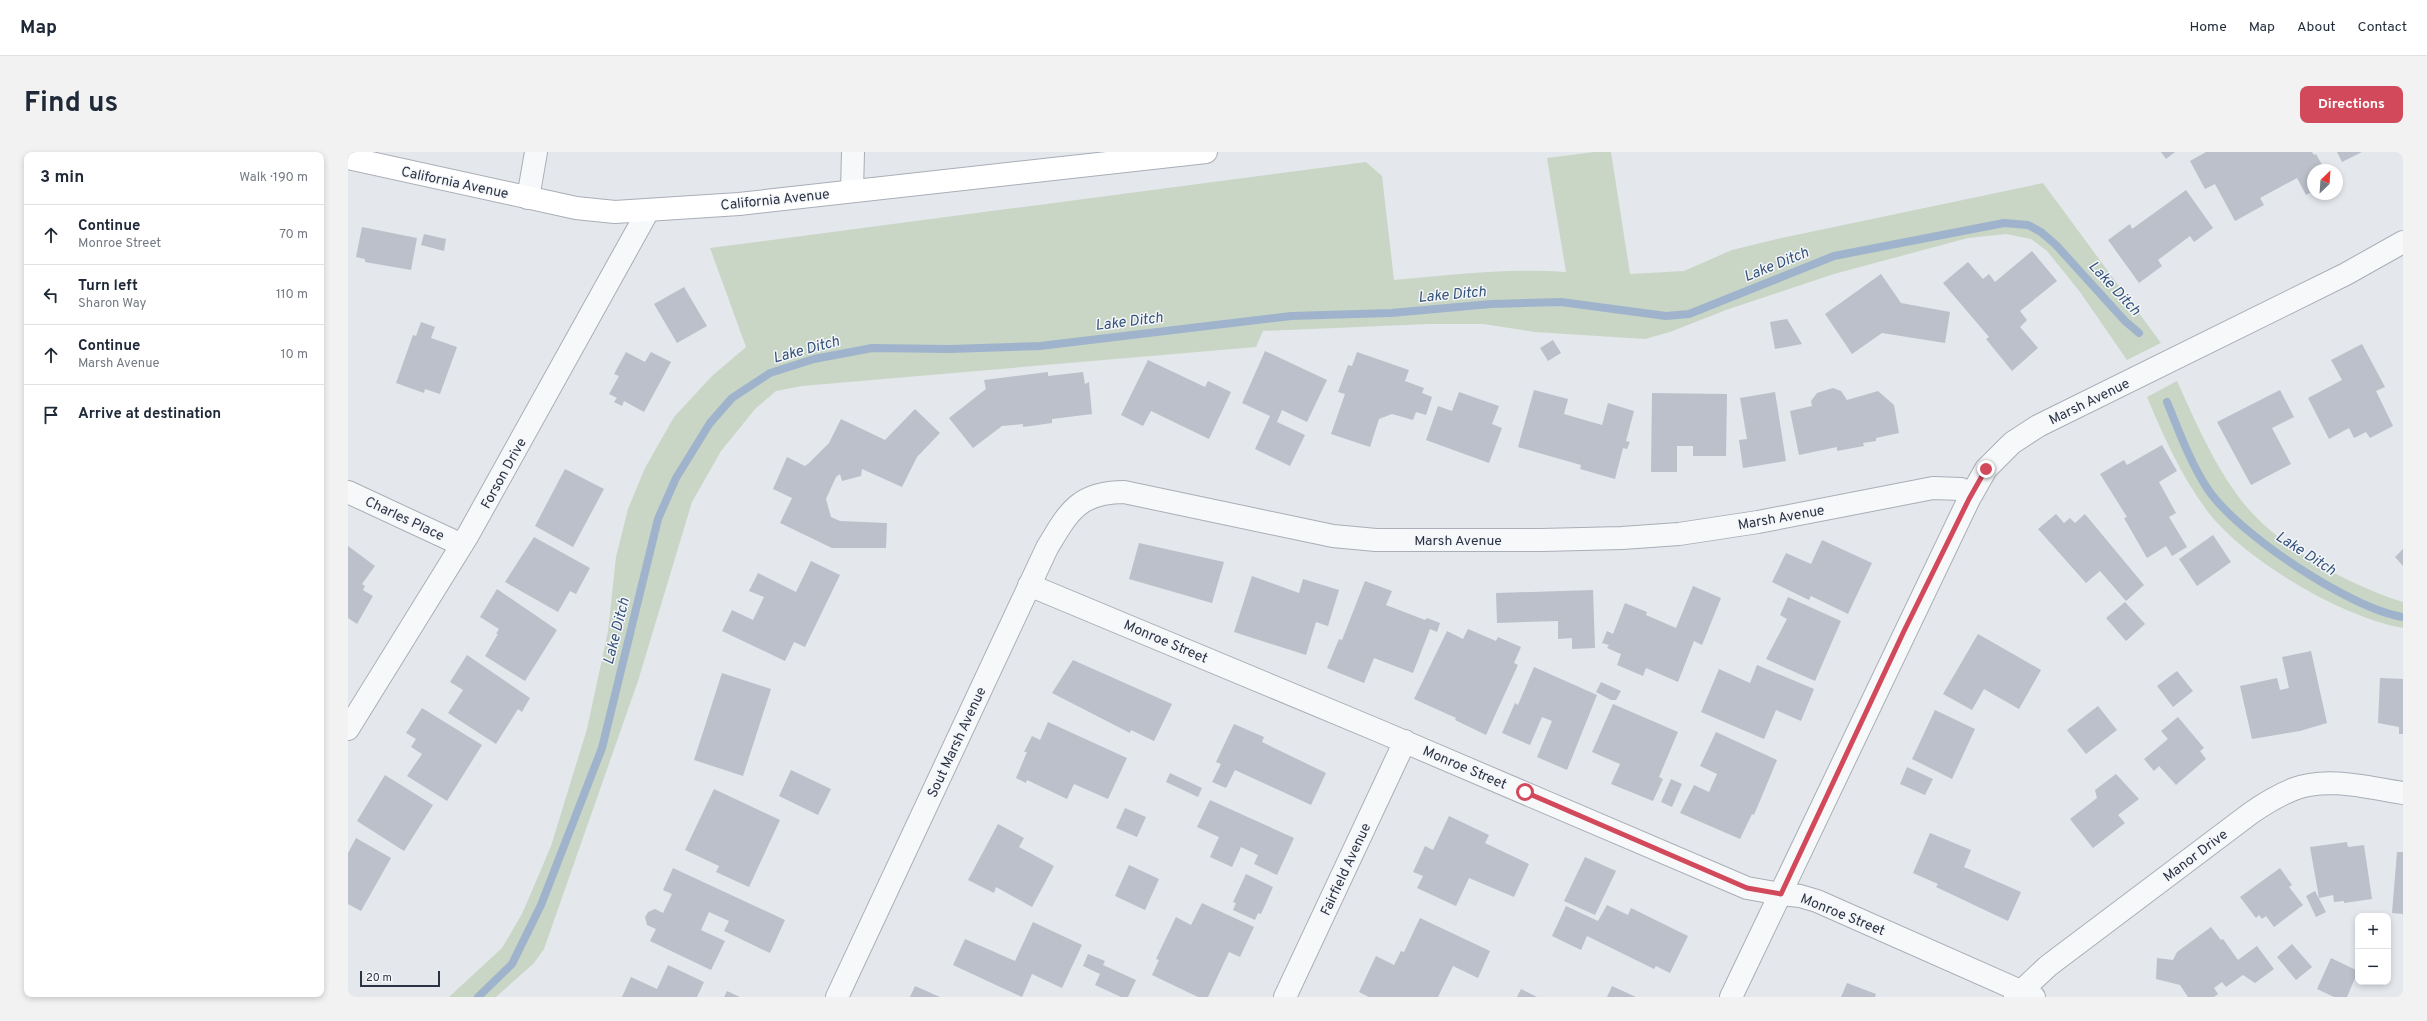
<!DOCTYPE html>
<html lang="en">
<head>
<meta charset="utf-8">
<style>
  body { margin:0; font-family:Overpass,sans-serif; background:#f2f2f3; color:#1f2937 }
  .controls { position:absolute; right:12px; bottom:12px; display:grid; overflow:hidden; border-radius:8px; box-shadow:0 2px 6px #0003 }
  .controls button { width:36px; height:36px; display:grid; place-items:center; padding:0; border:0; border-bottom:1px solid #e0e1e3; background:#fff; color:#1f2937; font:20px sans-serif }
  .compass { position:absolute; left:1959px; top:12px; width:36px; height:36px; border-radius:50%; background:#fff; box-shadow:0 2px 6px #0003; rotate:25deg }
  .scale { position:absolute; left:12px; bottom:10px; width:80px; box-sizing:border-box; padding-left:4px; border:2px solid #2b3445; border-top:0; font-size:11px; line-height:14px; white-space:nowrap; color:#2b3445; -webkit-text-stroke:3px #f4f6f9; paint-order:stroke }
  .stop { position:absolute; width:12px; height:12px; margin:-9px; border:3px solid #d1495b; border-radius:50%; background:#fff }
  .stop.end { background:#d1495b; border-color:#fff; box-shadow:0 1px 4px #0008 }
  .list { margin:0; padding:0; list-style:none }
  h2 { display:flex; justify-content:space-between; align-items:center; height:52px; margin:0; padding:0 16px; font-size:17px }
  h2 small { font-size:13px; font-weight:400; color:#747a83 }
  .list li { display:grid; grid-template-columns:26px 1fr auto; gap:12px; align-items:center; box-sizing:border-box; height:60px; padding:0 16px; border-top:1px solid #e0e1e3 }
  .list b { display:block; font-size:15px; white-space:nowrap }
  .list p { margin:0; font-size:13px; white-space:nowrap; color:#747a83 }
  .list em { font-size:13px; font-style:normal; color:#747a83 }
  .icon { flex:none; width:22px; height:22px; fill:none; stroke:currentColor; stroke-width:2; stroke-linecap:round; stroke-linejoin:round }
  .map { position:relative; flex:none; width:2055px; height:845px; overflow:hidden; border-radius:8px }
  header { display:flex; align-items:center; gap:24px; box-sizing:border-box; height:56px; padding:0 20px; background:#fff; border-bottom:1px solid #e0e1e3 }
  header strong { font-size:19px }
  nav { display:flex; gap:22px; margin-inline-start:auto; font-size:14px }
  .intro { display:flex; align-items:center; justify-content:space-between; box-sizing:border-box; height:96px; padding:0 24px }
  h1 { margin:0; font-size:28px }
  .button { padding:10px 18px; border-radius:8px; background:#d1495b; color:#fff; font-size:14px; font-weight:700 }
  main { display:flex; gap:24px; padding:0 24px }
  aside { flex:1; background:#fff; border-radius:8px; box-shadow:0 2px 6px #0003 }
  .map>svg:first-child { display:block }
  .green { fill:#c9d6c5 }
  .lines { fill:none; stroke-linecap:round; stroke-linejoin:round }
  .stream { stroke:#9fb4cc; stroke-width:8 }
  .building { fill:#bbc0ca }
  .minor-casing { stroke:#a9aeb7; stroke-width:24 }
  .tertiary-casing { stroke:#a9aeb7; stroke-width:24 }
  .secondary-casing { stroke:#a9aeb7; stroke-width:24 }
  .minor { stroke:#f7f8fa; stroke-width:22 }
  .tertiary { stroke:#f7f8fa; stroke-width:22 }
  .secondary { stroke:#fff; stroke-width:22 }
  .route { stroke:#d1495b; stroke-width:5 }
  .labels { text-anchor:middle; stroke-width:3; stroke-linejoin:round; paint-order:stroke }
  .street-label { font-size:14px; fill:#2b3445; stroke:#f4f6f9 }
  .water-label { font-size:15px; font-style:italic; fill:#34527a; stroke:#f4f6f9 }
</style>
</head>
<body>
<header>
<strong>Map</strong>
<nav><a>Home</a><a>Map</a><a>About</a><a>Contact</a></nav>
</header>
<div class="intro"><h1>Find us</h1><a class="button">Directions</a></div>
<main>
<aside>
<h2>3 min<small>Walk · 190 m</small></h2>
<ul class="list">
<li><svg class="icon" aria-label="ahead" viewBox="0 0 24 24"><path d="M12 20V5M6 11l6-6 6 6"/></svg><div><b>Continue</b><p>Monroe Street</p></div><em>70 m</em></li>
<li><svg class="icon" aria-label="left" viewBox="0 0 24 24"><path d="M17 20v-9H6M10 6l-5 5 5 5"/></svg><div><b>Turn left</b><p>Sharon Way</p></div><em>110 m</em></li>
<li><svg class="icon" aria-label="ahead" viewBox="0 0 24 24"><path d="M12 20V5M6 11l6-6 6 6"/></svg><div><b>Continue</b><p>Marsh Avenue</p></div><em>10 m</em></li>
<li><svg class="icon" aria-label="arrive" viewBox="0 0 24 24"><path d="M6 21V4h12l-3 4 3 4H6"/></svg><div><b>Arrive at destination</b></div></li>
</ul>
</aside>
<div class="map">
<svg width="2055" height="845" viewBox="0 0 2055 845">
  <rect width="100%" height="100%" fill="#e4e7ec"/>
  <path class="green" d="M 1246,0 L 1263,0 L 1282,122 L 1336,119 L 1384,98 L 1429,87 L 1695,31 L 1813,191 L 1779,208 L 1732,140 L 1699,99 L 1683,87 L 1658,82 L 1620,86 L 1486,122 L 1378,158 L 1322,180 L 1297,187 L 1187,180 L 1135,172 L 1081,172 L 915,179 L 908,195 L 454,234 L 428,239 L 408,256 L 373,299 L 344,350 L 290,529 L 196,797 L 186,811 L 148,845 L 101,845 L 154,796 L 174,762 L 203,694 L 239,577 L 260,479 L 268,405 L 280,357 L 297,316 L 326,265 L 364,224 L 398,195 L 362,96 L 1018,10 L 1034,24 L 1046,128 C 1103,123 1160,116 1218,120 L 1199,6 Z
    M 1829,229 C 1850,275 1872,327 1906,363 C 1943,402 2005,434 2055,450 L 2055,476 C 1994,465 1898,409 1860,360 C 1833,324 1816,285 1799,245 Z"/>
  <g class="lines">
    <path class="stream" d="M 1819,250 C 1831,279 1842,310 1859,336 C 1888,381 2003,457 2055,465
      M 130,845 L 164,812 L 193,753 L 254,596 L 310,367 L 328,326 L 362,271 L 384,246 L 422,221 L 466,207 L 524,196 L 602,197 L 692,194 L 943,164 L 1043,161 L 1143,152 L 1213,150 L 1318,164 L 1341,162 L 1486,104 L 1656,71 L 1680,73 L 1693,80 L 1708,93 L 1777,169 L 1791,181"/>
  </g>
  <path class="building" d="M 1813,0 L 1827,0 L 1818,7 Z
    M 1858,0 L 1964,0 L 1966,3 L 1968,2 L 1977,18 L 1965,18 L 1965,39 L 1958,43 L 1949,26 L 1912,46 L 1916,53 L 1887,69 L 1867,32 L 1857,37 L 1842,9 Z
    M 1989,0 L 2014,0 L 1994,10 Z
    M 1838,38 L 1865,76 L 1846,90 L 1842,84 L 1810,108 L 1814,114 L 1791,131 L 1760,88 L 1782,72 L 1784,77 Z
    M 14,75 L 69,86 L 63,118 L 17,110 L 17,107 L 8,105 Z
    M 76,82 L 98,87 L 96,99 L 73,93 Z
    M 1684,99 L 1709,129 L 1672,159 L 1679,168 L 1672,175 L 1690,196 L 1664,219 L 1638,187 L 1641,185 L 1595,131 L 1620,110 L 1635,127 L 1641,122 L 1647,130 Z
    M 1533,122 L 1553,151 L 1602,160 L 1597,191 L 1534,181 L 1504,202 L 1477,162 Z
    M 336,135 L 359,174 L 329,191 L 306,152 Z
    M 1439,167 L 1454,192 L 1427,197 L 1422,170 Z
    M 73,170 L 87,175 L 83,186 L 109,195 L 92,242 L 77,237 L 76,241 L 48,231 L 65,183 L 68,184 Z
    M 1205,188 L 1213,201 L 1200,209 L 1192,196 Z
    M 2014,192 L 2037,235 L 2028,239 L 2045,274 L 2022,286 L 2018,280 L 2006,286 L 2001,276 L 1981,287 L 1960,246 L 1994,228 L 1983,208 Z
    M 917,199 L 979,228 L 959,270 L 934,258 L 929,270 L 957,283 L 942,314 L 907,297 L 922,264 L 894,251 Z
    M 278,200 L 297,210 L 303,200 L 323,210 L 296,260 L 276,249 L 274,254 L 266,250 L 269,246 L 261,242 L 271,224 L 266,222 Z
    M 1009,200 L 1061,218 L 1057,229 L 1076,236 L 1074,241 L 1084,245 L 1078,263 L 1068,260 L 1065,268 L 1044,262 L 1031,267 L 1022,295 L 983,282 L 997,242 L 990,240 L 1000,213 L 1004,214 Z
    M 800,208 L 857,235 L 860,229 L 883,240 L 861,287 L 803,259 L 795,274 L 773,263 Z
    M 700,220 L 700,224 L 735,220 L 737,232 L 741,230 L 744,262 L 704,267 L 704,271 L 675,275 L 675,272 L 654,274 L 625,296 L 601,266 L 638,237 L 636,228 Z
    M 1485,236 L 1493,239 L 1499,248 L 1530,239 L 1546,253 L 1551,281 L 1528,286 L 1528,289 L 1515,291 L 1516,294 L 1489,299 L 1489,295 L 1451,303 L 1442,259 L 1464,254 L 1463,249 L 1469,241 Z
    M 1186,238 L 1220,247 L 1216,262 L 1254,273 L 1260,251 L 1286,259 L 1278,289 L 1282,290 L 1279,297 L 1275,296 L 1267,327 L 1232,317 L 1233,313 L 1170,295 Z
    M 1932,238 L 1946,265 L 1924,276 L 1943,312 L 1903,333 L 1869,270 Z
    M 1111,240 L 1151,254 L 1144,272 L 1154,276 L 1141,311 L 1078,288 L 1090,254 L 1104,259 Z
    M 1427,240 L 1438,309 L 1395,316 L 1391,288 L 1399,287 L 1392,246 Z
    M 1304,241 L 1379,242 L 1378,304 L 1345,304 L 1345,294 L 1329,294 L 1329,320 L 1303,320 Z
    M 567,257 L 592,281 L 569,305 L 554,335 L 514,317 L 513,324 L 494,329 L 492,322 L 488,325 L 478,347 L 483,365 L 492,369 L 539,371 L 538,396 L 484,396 L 432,371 L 444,346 L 425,337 L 439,305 L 457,314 L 461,311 L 481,291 L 493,267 L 537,288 Z
    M 1814,293 L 1829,319 L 1811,330 L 1828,361 L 1821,365 L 1839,395 L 1824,404 L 1818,394 L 1799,406 L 1776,366 L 1779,365 L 1752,322 L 1776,308 L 1779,313 Z
    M 217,317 L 256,337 L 225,395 L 187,374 Z
    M 1708,362 L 1716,371 L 1722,366 L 1727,371 L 1737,362 L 1796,433 L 1778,449 L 1752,419 L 1738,431 L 1690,377 Z
    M 1865,383 L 1883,410 L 1849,434 L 1831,407 Z
    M 186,385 L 242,416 L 228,442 L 222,439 L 210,460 L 157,430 Z
    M 1474,388 L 1524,411 L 1500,462 L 1463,444 L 1461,448 L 1424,430 L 1438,401 L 1463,412 Z
    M 791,391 L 876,410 L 864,451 L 781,427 Z
    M 0,394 L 27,414 L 14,432 L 17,434 L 15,438 L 25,444 L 9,472 L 0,466 Z
    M 2055,397 L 2055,414 L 2047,405 Z
    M 463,409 L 492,423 L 457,495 L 446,490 L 437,509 L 374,479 L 384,458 L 405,468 L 416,445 L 401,439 L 410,421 L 448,440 Z
    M 904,424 L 951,441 L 955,427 L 991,438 L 980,474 L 968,470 L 958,503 L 886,480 Z
    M 1017,429 L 1044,439 L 1038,453 L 1077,468 L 1079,466 L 1092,471 L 1089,480 L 1082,477 L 1065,521 L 1026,506 L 1016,531 L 979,516 L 991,487 L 994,488 Z
    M 1345,434 L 1373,446 L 1354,493 L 1346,489 L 1330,530 L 1298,516 L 1295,524 L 1269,513 L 1273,502 L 1259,496 L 1261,493 L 1254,491 L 1259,479 L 1265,482 L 1277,451 L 1299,460 L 1298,463 L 1328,476 Z
    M 149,437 L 209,478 L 177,529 L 137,504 L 150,482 L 148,482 L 151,477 L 132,465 Z
    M 1245,438 L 1247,496 L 1224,497 L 1224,486 L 1210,487 L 1210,469 L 1149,471 L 1148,441 Z
    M 1440,445 L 1493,469 L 1467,529 L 1418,507 L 1439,467 L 1432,463 Z
    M 1777,450 L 1797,472 L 1778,489 L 1758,466 Z
    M 1120,477 L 1148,489 L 1150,485 L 1173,495 L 1166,511 L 1170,513 L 1138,583 L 1107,568 L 1108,566 L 1066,547 L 1099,479 L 1115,487 Z
    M 1630,482 L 1693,518 L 1671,557 L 1636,537 L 1624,558 L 1595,542 Z
    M 1963,499 L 1979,571 L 1952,579 L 1904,587 L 1892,534 L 1929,526 L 1932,538 L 1941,536 L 1934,505 Z
    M 119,503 L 182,546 L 174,560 L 170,557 L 148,592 L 100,561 L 115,538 L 102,530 Z
    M 725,508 L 824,552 L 806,589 L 783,578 L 782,581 L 704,541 Z
    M 1409,513 L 1466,537 L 1453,569 L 1428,558 L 1416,587 L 1353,560 L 1371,517 L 1402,531 Z
    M 1186,515 L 1249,543 L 1219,618 L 1189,605 L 1204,569 L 1194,565 L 1182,593 L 1154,581 L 1167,551 L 1170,553 Z
    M 1829,519 L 1845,539 L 1825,555 L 1809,534 Z
    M 374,521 L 423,537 L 395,624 L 346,608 Z
    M 2032,526 L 2055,527 L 2055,582 L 2051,582 L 2051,575 L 2030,571 Z
    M 1253,530 L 1273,539 L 1268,548 L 1263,548 L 1248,540 Z
    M 1265,552 L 1330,580 L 1311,625 L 1315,627 L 1305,649 L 1263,632 L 1272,612 L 1244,600 Z
    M 1750,554 L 1769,578 L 1738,602 L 1719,578 Z
    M 74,556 L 134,593 L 99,649 L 59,624 L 74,602 L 63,595 L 68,587 L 58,581 Z
    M 1587,558 L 1627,577 L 1604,627 L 1564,607 Z
    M 1830,565 L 1856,596 L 1852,599 L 1858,607 L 1828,633 L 1811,614 L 1806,619 L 1796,607 L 1820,587 L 1813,579 Z
    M 700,570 L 779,606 L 760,647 L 726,632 L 719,647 L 679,628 L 678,631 L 668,626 L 679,600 L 676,600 L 684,584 L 692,588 Z
    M 886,572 L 916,585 L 914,590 L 978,621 L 963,653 L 887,618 L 878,636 L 864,630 L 873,612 L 868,610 Z
    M 1368,580 L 1429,608 L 1406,663 L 1404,662 L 1392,687 L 1332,661 L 1346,633 L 1361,640 L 1369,622 L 1352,614 Z
    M 1559,615 L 1585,627 L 1577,643 L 1552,632 Z
    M 443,618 L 483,637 L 470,663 L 431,644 Z
    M 822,621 L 854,636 L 850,645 L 818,630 Z
    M 1768,622 L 1791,647 L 1770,663 L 1777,671 L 1745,696 L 1722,667 L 1749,646 L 1747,638 Z
    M 37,623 L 85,653 L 56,699 L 9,669 Z
    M 1323,627 L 1334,632 L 1324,655 L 1313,650 Z
    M 366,637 L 432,668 L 401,735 L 368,720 L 371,714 L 337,698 Z
    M 862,648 L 946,686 L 929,723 L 906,712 L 910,703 L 893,695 L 884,715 L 862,705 L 871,685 L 849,675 Z
    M 777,656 L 798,665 L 789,685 L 768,676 Z
    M 1101,664 L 1141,683 L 1137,691 L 1181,712 L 1166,745 L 1121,726 L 1108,754 L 1069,736 L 1075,724 L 1065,720 L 1077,694 L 1085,698 Z
    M 650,672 L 676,686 L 671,695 L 706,714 L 684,755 L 648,735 L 646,741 L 620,728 Z
    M 1582,681 L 1623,698 L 1616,715 L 1673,740 L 1660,769 L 1588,735 L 1590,732 L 1565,721 Z
    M 8,686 L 43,706 L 13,759 L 0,752 L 0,701 Z
    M 1999,690 L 2000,695 L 2016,693 L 2024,747 L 1996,751 L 1996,749 L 1986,750 L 1985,743 L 1971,746 L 1962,695 Z
    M 2049,700 L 2055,700 L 2055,762 L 2044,761 Z
    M 1237,705 L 1268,719 L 1247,763 L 1216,749 Z
    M 781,713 L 811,727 L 797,758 L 767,744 Z
    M 325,716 L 437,768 L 422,801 L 376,779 L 381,769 L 361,760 L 353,778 L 377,789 L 363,818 L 302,789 L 308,777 L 299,773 L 297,765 L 300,760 L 307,757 L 315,761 L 324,742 L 315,738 Z
    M 1932,716 L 1944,733 L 1941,735 L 1955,753 L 1926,775 L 1918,764 L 1914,767 L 1911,763 L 1908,766 L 1892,745 Z
    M 898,722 L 925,735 L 913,762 L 910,761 L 907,768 L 885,758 L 888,751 L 885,750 Z
    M 1967,739 L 1978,760 L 1968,765 L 1958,744 Z
    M 854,751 L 906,775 L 892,805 L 881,800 L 860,845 L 850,845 L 804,823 L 811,808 L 808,807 L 828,765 L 843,773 Z
    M 1259,753 L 1280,763 L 1283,756 L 1340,784 L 1322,821 L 1308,814 L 1306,817 L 1239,784 L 1233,798 L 1204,784 L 1218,754 L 1250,769 Z
    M 1072,766 L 1142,799 L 1130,826 L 1105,814 L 1090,845 L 1021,845 L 1011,840 L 1028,804 L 1046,813 L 1053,799 L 1056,800 Z
    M 685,770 L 734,793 L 714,836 L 684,822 L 674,845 L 605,813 L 617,787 L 667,809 Z
    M 1863,775 L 1873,788 L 1875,787 L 1890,808 L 1909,794 L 1926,817 L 1907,831 L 1895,823 L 1878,835 L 1874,830 L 1866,836 L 1870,842 L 1866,845 L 1840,845 L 1832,833 L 1808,827 L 1809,806 L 1825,808 L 1829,800 Z
    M 1944,792 L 1964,815 L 1948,828 L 1929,805 Z
    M 740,802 L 757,809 L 755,813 L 788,828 L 780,845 L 773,845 L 747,833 L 752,822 L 735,814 Z
    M 1983,806 L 2010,819 L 1999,845 L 1986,845 L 1969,837 Z
    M 320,813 L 356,830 L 349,845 L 274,845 L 283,825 L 309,837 Z
    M 1499,831 L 1528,842 L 1527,845 L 1493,845 Z
    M 567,834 L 592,845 L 562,845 Z
    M 1264,834 L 1288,845 L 1259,845 Z
    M 1173,837 L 1189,845 L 1169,845 Z
    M 379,839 L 392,845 L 376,845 Z"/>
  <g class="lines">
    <defs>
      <path id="minor" d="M 504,39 L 505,0
        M 180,46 L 188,0
        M 0,340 L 114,393
        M 681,433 L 1029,578 L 1399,736 L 1433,742
        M 0,577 L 120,383 L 300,59
        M 489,845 L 699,396 C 720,361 730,340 776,340 L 985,384 L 1028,388 L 1194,388 L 1274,386 L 1331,382 L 1410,370 L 1585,336 L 1613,337 L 1624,341
        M 937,845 L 1057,589
        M 1667,845 L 1700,814 L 1903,661 C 1916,652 1931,643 1946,637 C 1980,624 2021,636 2055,641"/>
      <path id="tertiary" d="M 1433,742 L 1452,744 L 1469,749 L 1686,845
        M 1383,845 L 1621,347 L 1638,317 L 1664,291 L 1690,274 L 1998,122 L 2055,90"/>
      <path id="secondary" d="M 0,6 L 228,56 L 267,60 L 391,52 L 858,0"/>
    </defs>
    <use href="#minor" class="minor-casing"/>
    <use href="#tertiary" class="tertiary-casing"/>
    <use href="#secondary" class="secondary-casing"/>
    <use href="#minor" class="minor"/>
    <use href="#tertiary" class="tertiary"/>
    <use href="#secondary" class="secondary"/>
  </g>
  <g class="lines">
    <path class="route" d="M 1177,640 L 1399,736 L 1433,742 L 1556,479 L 1621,347 L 1638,317"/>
  </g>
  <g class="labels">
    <g class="street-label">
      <text transform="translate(107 30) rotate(12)" y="5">California Avenue</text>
      <text transform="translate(427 47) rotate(-6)" y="5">California Avenue</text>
      <text transform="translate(1741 249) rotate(-26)" y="5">Marsh Avenue</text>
      <text transform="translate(155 321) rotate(-61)" y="5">Forson Drive</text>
      <text transform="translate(1433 365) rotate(-10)" y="5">Marsh Avenue</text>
      <text transform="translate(57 366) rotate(25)" y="5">Charles Place</text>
      <text x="1110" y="393">Marsh Avenue</text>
      <text transform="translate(818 489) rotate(23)" y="5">Monroe Street</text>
      <text transform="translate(608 590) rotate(-65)" y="5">Sout Marsh Avenue</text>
      <text transform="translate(1117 615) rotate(23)" y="5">Monroe Street</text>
      <text transform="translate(1847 703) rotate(-37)" y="5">Manor Drive</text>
      <text transform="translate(997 717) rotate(-65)" y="5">Fairfield Avenue</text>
      <text transform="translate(1495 762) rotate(22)" y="5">Monroe Street</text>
    </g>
    <g class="water-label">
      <text transform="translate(1428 112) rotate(-22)" y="5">Lake Ditch</text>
      <text transform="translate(1767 136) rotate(47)" y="5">Lake Ditch</text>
      <text transform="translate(1104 142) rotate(-5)" y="5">Lake Ditch</text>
      <text transform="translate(781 169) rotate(-7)" y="5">Lake Ditch</text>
      <text transform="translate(458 197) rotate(-15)" y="5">Lake Ditch</text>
      <text transform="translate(1958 401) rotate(33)" y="5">Lake Ditch</text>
      <text transform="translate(268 479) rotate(-76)" y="5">Lake Ditch</text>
    </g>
  </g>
</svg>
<div class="controls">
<button>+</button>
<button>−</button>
</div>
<svg class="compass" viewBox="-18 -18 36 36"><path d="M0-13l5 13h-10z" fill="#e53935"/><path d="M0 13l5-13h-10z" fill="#747a83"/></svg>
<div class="scale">20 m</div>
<div class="stop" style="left:1177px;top:640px"></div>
<div class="stop end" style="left:1638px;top:317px"></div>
</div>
</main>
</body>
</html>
